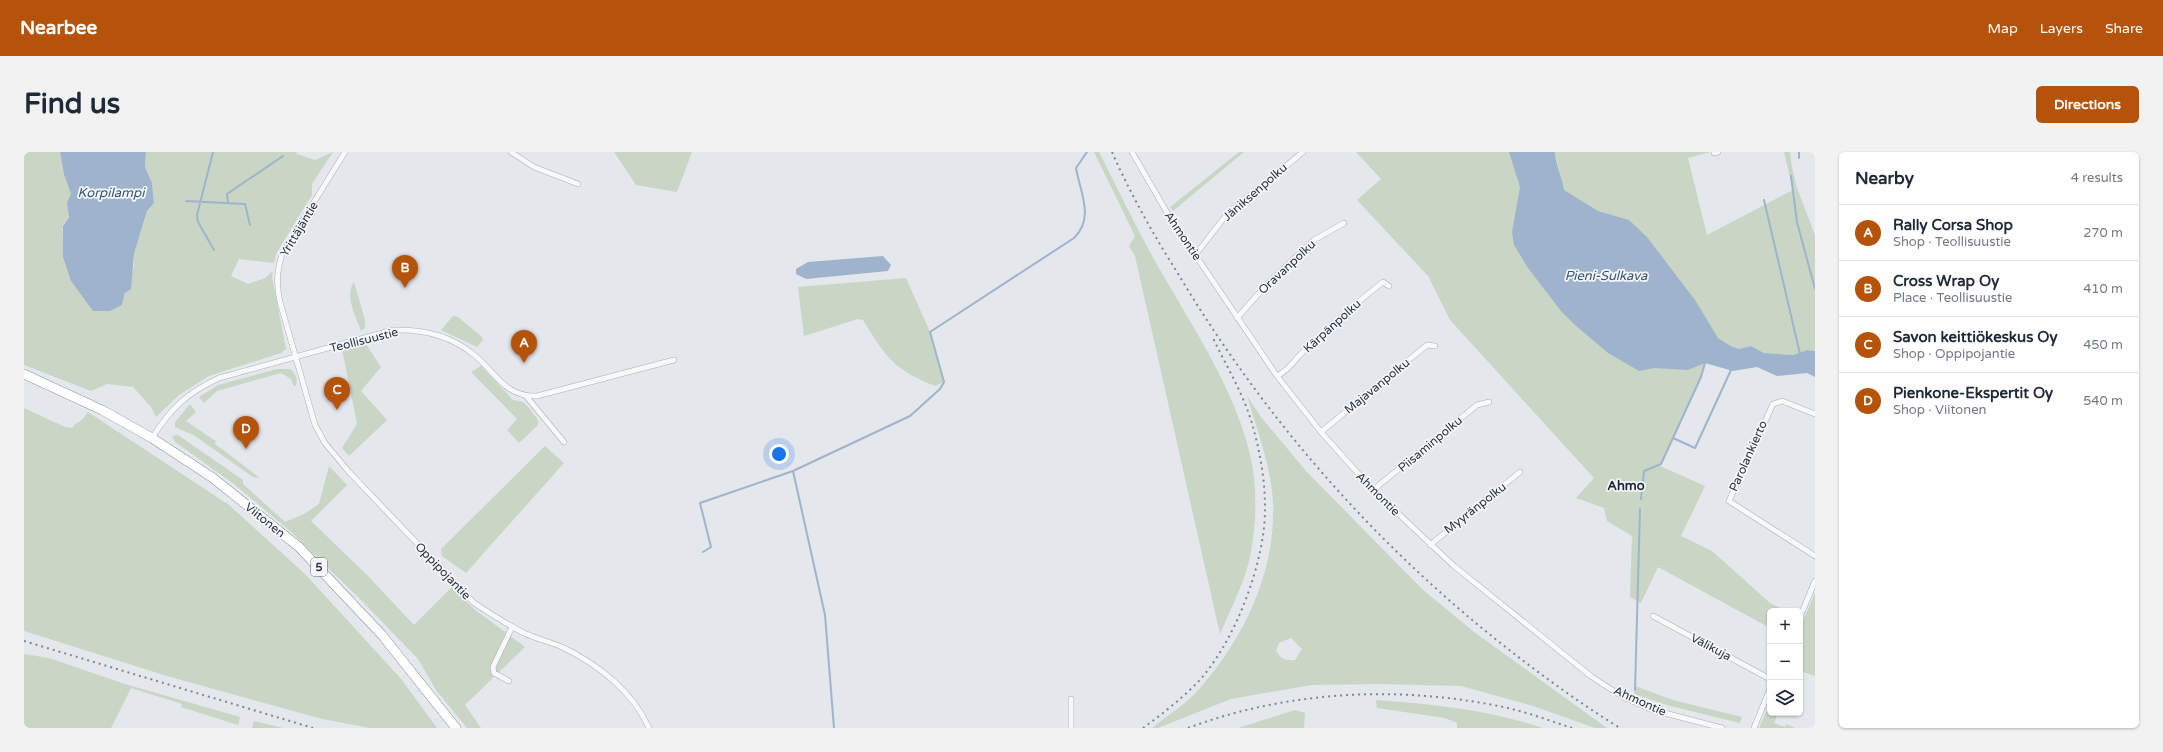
<!DOCTYPE html>
<html lang="en">
<head>
<meta charset="utf-8">
<style>
  body { margin:0; font-family:"Varela Round",sans-serif; background:#f2f2f3; color:#1f2937 }
  .controls { position:absolute; right:12px; bottom:12px; display:grid; overflow:hidden; border-radius:6px; box-shadow:0 1px 3px #0004 }
  .controls button { width:36px; height:36px; display:grid; place-items:center; padding:0; border:0; border-bottom:1px solid #e0e1e3; background:#fff; color:#1f2937; font:20px sans-serif }
  .you { position:absolute; left:755px; top:302px; width:14px; height:14px; margin:-10px; border:3px solid #fff; border-radius:50%; background:#1a73e8; box-shadow:0 0 0 6px #1a73e833 }
  .badge { display:grid; place-items:center; width:26px; height:26px; border-radius:50%; background:#b45309; color:#fff; font-size:13px; font-weight:700 }
  .pin { position:absolute; translate:-50% -33px; filter:drop-shadow(0 1px 2px #0008) }
  .pin::after { content:''; position:absolute; top:21px; width:14px; height:12px; background:inherit; clip-path:polygon(0 0,100% 0,50% 100%) }
  .list { margin:0; padding:0; list-style:none }
  h2 { display:flex; justify-content:space-between; align-items:center; height:52px; margin:0; padding:0 16px; font-size:17px }
  h2 small { font-size:13px; font-weight:400; color:#747a83 }
  .list li { display:grid; grid-template-columns:26px 1fr auto; gap:12px; align-items:center; box-sizing:border-box; height:56px; padding:0 16px; border-top:1px solid #e0e1e3 }
  .list b { display:block; font-size:15px; white-space:nowrap }
  .list p { margin:0; font-size:13px; white-space:nowrap; color:#747a83 }
  .list em { font-size:13px; font-style:normal; color:#747a83 }
  .icon { flex:none; width:22px; height:22px; fill:none; stroke:currentColor; stroke-width:2; stroke-linecap:round; stroke-linejoin:round }
  .map { position:relative; flex:none; width:1791px; height:576px; overflow:hidden; border-radius:6px }
  header { display:flex; align-items:center; gap:24px; box-sizing:border-box; height:56px; padding:0 20px; background:#b45309; color:#fff }
  header strong { font-size:19px }
  nav { display:flex; gap:22px; margin-inline-start:auto; font-size:14px }
  .intro { display:flex; align-items:center; justify-content:space-between; box-sizing:border-box; height:96px; padding:0 24px }
  h1 { margin:0; font-size:28px }
  .button { padding:10px 18px; border-radius:6px; background:#b45309; color:#fff; font-size:14px; font-weight:700 }
  main { display:flex; gap:24px; padding:0 24px }
  aside { flex:1; background:#fff; border-radius:6px; box-shadow:0 1px 3px #0004 }
  .map>svg:first-child { display:block }
  .green { fill:#c9d6c5; fill-rule:evenodd }
  .water { fill:#9fb4cc }
  .lines { fill:none; stroke-linecap:round; stroke-linejoin:round }
  .stream { stroke:#9fb4cc; stroke-width:2 }
  .street-casing { stroke:#a9aeb7; stroke-width:6 }
  .highway-casing { stroke:#8b94a3; stroke-width:10 }
  .street { stroke:#f7f8fa; stroke-width:5 }
  .highway { stroke:#fff; stroke-width:9 }
  .rail { stroke:#7d8696; stroke-width:2; stroke-dasharray:2 4; stroke-linecap:butt }
  .labels { text-anchor:middle; stroke-width:3.5; stroke-linejoin:round; paint-order:stroke }
  .shield { fill:#f4f6f9; stroke:#676e7b; stroke-width:1 }
  .shield-label { font-size:11px; font-weight:bold; fill:#2b3445 }
  .street-label { font-size:12px; fill:#2b3445; stroke:#f4f6f9 }
  .water-label { font-size:13px; font-style:italic; fill:#34527a; stroke:#f4f6f9 }
  .neighbourhood-label { font-size:13px; font-weight:bold; fill:#1d2536; stroke:#f4f6f9 }
</style>
</head>
<body>
<header>
<strong>Nearbee</strong>
<nav><a>Map</a><a>Layers</a><a>Share</a></nav>
</header>
<div class="intro"><h1>Find us</h1><a class="button">Directions</a></div>
<main>
<div class="map">
<svg width="1791" height="576" viewBox="0 0 1791 576">
  <rect width="100%" height="100%" fill="#e4e7ec"/>
  <path class="green" d="M 0,0 L 36,0 L 40,23 L 47,42 C 44,50 45,55 45,63 C 44,67 40,70 39,74 C 35,90 60,145 69,159 L 86,159 L 98,153 L 110,114 L 110,102 L 123,59 L 130,51 L 128,31 L 121,15 L 122,0 L 272,0 L 273,2 L 291,8 L 309,0 L 288,32 L 288,43 L 252,102 L 250,111 L 215,107 L 207,124 L 224,132 L 241,126 L 249,119 L 248,125 L 262,197 L 257,201 L 185,224 L 155,243 L 132,265 L 127,255 L 109,235 L 83,232 L 67,239 L 0,213 Z
    M 590,0 L 668,0 L 653,40 L 612,33 Z
    M 1070,0 L 1075,0 C 1095,39 1113,78 1135,116 C 1169,176 1215,243 1228,312 C 1233,341 1232,372 1227,400 C 1222,428 1207,456 1196,482 L 1111,104 L 1105,94 L 1111,84 Z
    M 1215,0 L 1220,0 L 1149,59 L 1146,55 Z
    M 1332,0 L 1504,0 L 1681,211 L 1677,225 L 1636,314 L 1681,334 L 1657,384 L 1688,399 L 1746,451 L 1763,459 L 1746,459 L 1746,476 L 1634,415 L 1617,451 L 1606,445 L 1608,384 L 1583,369 L 1580,356 L 1552,346 L 1570,326 L 1426,168 L 1404,124 L 1333,48 L 1357,27 Z
    M 1531,0 L 1687,0 L 1664,6 L 1683,83 L 1769,38 L 1760,0 L 1766,0 L 1768,16 L 1773,36 L 1791,83 L 1791,199 L 1783,198 L 1769,203 L 1740,201 L 1727,194 L 1715,197 L 1707,194 L 1693,186 L 1677,181 L 1539,38 Z
    M 882,126 L 906,180 L 920,230 L 911,234 C 870,218 861,204 839,168 L 834,167 L 780,184 L 774,135 Z
    M 330,130 L 341,168 L 341,176 L 337,179 C 332,164 320,144 330,130 Z
    M 429,164 L 434,165 L 458,185 L 459,188 L 453,195 L 417,178 Z
    M 342,192 L 357,215 L 337,239 L 363,268 L 325,304 L 318,296 L 333,272 L 318,197 Z
    M 457,214 L 489,248 L 499,250 L 505,256 L 514,268 L 514,273 L 495,291 L 483,278 L 493,267 L 447,220 Z
    M 253,217 L 266,217 C 271,220 276,230 270,235 L 267,227 L 257,221 L 193,239 L 180,251 L 175,245 L 194,233 Z
    M 1223,244 L 1237,265 L 1282,319 L 1398,437 L 1450,480 L 1583,576 L 1571,576 L 1509,554 L 1437,534 L 1357,532 L 1287,533 L 1207,547 L 1134,576 L 1128,576 C 1144,563 1164,551 1177,535 C 1221,484 1252,419 1249,350 C 1247,314 1233,278 1223,244 ZM 1267,486 L 1278,497 L 1271,508 C 1262,509 1257,507 1252,499 L 1255,491 Z
    M 166,252 L 172,260 L 162,269 L 193,290 L 190,291 L 236,326 L 229,325 L 171,284 L 151,275 L 151,270 Z
    M 0,256 L 41,275 L 49,276 L 50,273 L 58,268 L 64,260 L 205,353 L 282,423 L 378,528 L 413,576 L 346,576 L 298,567 L 143,524 L 0,479 Z
    M 154,283 L 219,328 L 219,332 L 261,370 L 280,362 L 295,352 L 305,314 L 323,333 L 287,369 L 344,424 L 390,473 L 428,435 L 450,457 L 501,495 L 441,553 L 457,576 L 443,576 L 412,538 L 394,507 L 337,448 L 266,379 L 210,332 L 151,290 L 148,284 Z
    M 521,294 L 540,311 L 442,421 L 418,404 L 417,397 Z
    M 1791,440 L 1791,524 L 1776,519 L 1776,477 Z
    M 0,502 L 25,506 L 101,532 L 216,565 L 214,573 L 157,555 L 158,552 L 107,536 L 87,576 L 0,576 Z
    M 1611,534 L 1649,548 L 1718,565 L 1716,571 L 1646,554 L 1610,542 Z
    M 1352,548 C 1408,552 1465,558 1519,576 L 1433,576 L 1433,571 L 1421,566 L 1353,556 Z
    M 1746,551 L 1746,561 L 1754,561 L 1750,571 L 1761,575 L 1762,572 L 1771,576 L 1735,576 Z
    M 1271,558 L 1281,561 L 1280,576 L 1214,576 Z
    M 230,569 L 259,576 L 228,576 Z"/>
  <path class="water" d="M 36,0 L 122,0 L 121,15 L 128,31 L 130,51 L 123,59 L 110,102 L 107,137 L 101,141 L 98,153 L 86,159 L 69,159 L 47,129 L 39,105 L 39,74 L 45,65 L 43,51 L 47,42 L 40,23 Z
    M 1485,0 L 1531,0 C 1532,14 1538,25 1540,38 L 1574,59 L 1605,68 L 1623,85 L 1671,148 L 1694,186 L 1707,194 L 1715,197 L 1727,194 L 1740,201 L 1769,203 L 1783,198 L 1791,199 L 1791,225 L 1783,221 L 1753,224 L 1733,215 L 1709,219 L 1681,211 L 1664,218 L 1630,216 L 1615,219 L 1584,201 L 1551,173 L 1537,159 L 1504,116 L 1490,93 L 1488,80 L 1496,35 Z
    M 859,104 L 867,113 L 864,119 L 782,127 L 772,122 L 772,117 L 784,110 Z"/>
  <g class="lines">
    <path class="stream" d="M 189,0 L 173,63 L 174,70 L 190,98
      M 1775,6 L 1775,0
      M 1767,24 L 1773,70 L 1791,137
      M 1740,48 L 1776,202
      M 162,49 L 221,52 L 226,73
      M 204,51 L 203,42 L 259,4
      M 1649,286 L 1671,296 L 1707,218
      M 769,319 L 801,463 L 810,576
      M 1617,347 L 1620,319 L 1637,312 L 1677,225 L 1681,211
      M 679,400 L 687,395 L 676,351 L 769,319 L 886,264 L 916,237 L 920,230 L 906,180 L 1050,86 C 1071,66 1056,40 1052,16 L 1063,0
      M 1611,538 L 1616,357"/>
    <defs>
      <path id="street" d="M 321,0 L 258,102 C 253,119 252,132 256,150 L 291,273 L 301,291 L 325,320 L 450,451 C 467,462 482,472 500,481 C 513,487 527,490 540,496 C 575,513 609,540 625,576
        M 487,0 L 510,15 L 554,32
        M 1108,0 L 1145,64 L 1253,224 L 1297,280 L 1349,338 L 1430,414 L 1568,525 L 1599,545 L 1629,558 L 1698,576
        M 1690,1 L 1694,0
        M 1172,102 L 1203,62 L 1279,0
        M 1213,166 L 1244,131 L 1290,88 L 1320,71
        M 1253,224 C 1265,219 1272,205 1282,197 C 1307,173 1332,151 1359,130 L 1365,134
        M 502,244 L 540,290
        M 1791,262 L 1758,249 L 1749,252 L 1705,349 L 1791,404
        M 1297,280 L 1403,193 L 1411,194
        M 128,286 C 147,256 163,241 195,226 L 369,178 C 398,177 426,183 449,202 C 472,220 480,245 513,244 L 650,208
        M 1349,338 L 1453,253 L 1465,250
        M 1406,393 L 1496,320
        M 1629,464 L 1746,527
        M 1776,465 L 1791,429
        M 485,529 L 470,521 L 469,515 L 488,475
        M 1047,547 L 1047,576
        M 1730,576 L 1746,537"/>
      <path id="highway" d="M 0,222 L 78,258 L 128,286 L 189,326 L 275,395 L 358,483 L 432,576"/>
    </defs>
    <use href="#street" class="street-casing"/>
    <use href="#highway" class="highway-casing"/>
    <use href="#street" class="street"/>
    <use href="#highway" class="highway"/>
    <path class="rail" d="M 1088,0 C 1106,41 1129,82 1153,120 C 1240,266 1350,392 1484,497 C 1520,525 1557,552 1596,576
      M 0,489 L 289,576
      M 1119,576 C 1137,563 1156,548 1172,532 C 1210,493 1242,409 1241,355 C 1241,328 1236,300 1229,275 C 1220,242 1202,214 1188,184
      M 1164,576 C 1266,538 1378,533 1484,556 C 1505,561 1527,569 1548,576"/>
  </g>
  <g class="labels">
    <rect class="shield" x="287" y="406" width="16" height="18" rx="3"/>
    <g class="shield-label">
      <text x="295" y="419">5</text>
    </g>
    <g class="street-label">
      <text transform="translate(1231 40) rotate(-41)" y="4">Jäniksenpolku</text>
      <text transform="translate(275 77) rotate(-59)" y="4">Yrittäjäntie</text>
      <text transform="translate(1159 84) rotate(56)" y="4">Ahmontie</text>
      <text transform="translate(1263 115) rotate(-43)" y="4">Oravanpolku</text>
      <text transform="translate(1308 174) rotate(-42)" y="4">Kärpänpolku</text>
      <text transform="translate(340 188) rotate(-14)" y="4">Teollisuustie</text>
      <text transform="translate(1353 234) rotate(-39)" y="4">Majavanpolku</text>
      <text transform="translate(1406 292) rotate(-40)" y="4">Piisaminpolku</text>
      <text transform="translate(1724 304) rotate(-66)" y="4">Parolankierto</text>
      <text transform="translate(1354 342) rotate(45)" y="4">Ahmontie</text>
      <text transform="translate(1451 356) rotate(-38)" y="4">Myyränpolku</text>
      <text transform="translate(241 368) rotate(39)" y="4">Viitonen</text>
      <text transform="translate(419 419) rotate(46)" y="4">Oppipojantie</text>
      <text transform="translate(1687 495) rotate(28)" y="4">Välikuja</text>
      <text transform="translate(1616 549) rotate(24)" y="4">Ahmontie</text>
    </g>
    <g class="water-label">
      <text x="87" y="45">Korpilampi</text>
      <text x="1582" y="128">Pieni-Sulkava</text>
    </g>
    <g class="neighbourhood-label">
      <text x="1602" y="338">Ahmo</text>
    </g>
  </g>
</svg>
<div class="controls">
<button>+</button>
<button>−</button>
<button><svg class="icon" aria-label="layers" viewBox="0 0 24 24"><path d="M12 4l9 5-9 5-9-5zM3 14l9 5 9-5"/></svg></button>
</div>
<div class="you"></div>
<div class="pin badge" style="left:500px;top:211px">A</div>
<div class="pin badge" style="left:381px;top:136px">B</div>
<div class="pin badge" style="left:313px;top:258px">C</div>
<div class="pin badge" style="left:222px;top:297px">D</div>
</div>
<aside>
<h2>Nearby<small>4 results</small></h2>
<ul class="list">
<li><span class="badge">A</span><div><b>Rally Corsa Shop</b><p>Shop · Teollisuustie</p></div><em>270 m</em></li>
<li><span class="badge">B</span><div><b>Cross Wrap Oy</b><p>Place · Teollisuustie</p></div><em>410 m</em></li>
<li><span class="badge">C</span><div><b>Savon keittiökeskus Oy</b><p>Shop · Oppipojantie</p></div><em>450 m</em></li>
<li><span class="badge">D</span><div><b>Pienkone-Ekspertit Oy</b><p>Shop · Viitonen</p></div><em>540 m</em></li>
</ul>
</aside>
</main>
</body>
</html>
